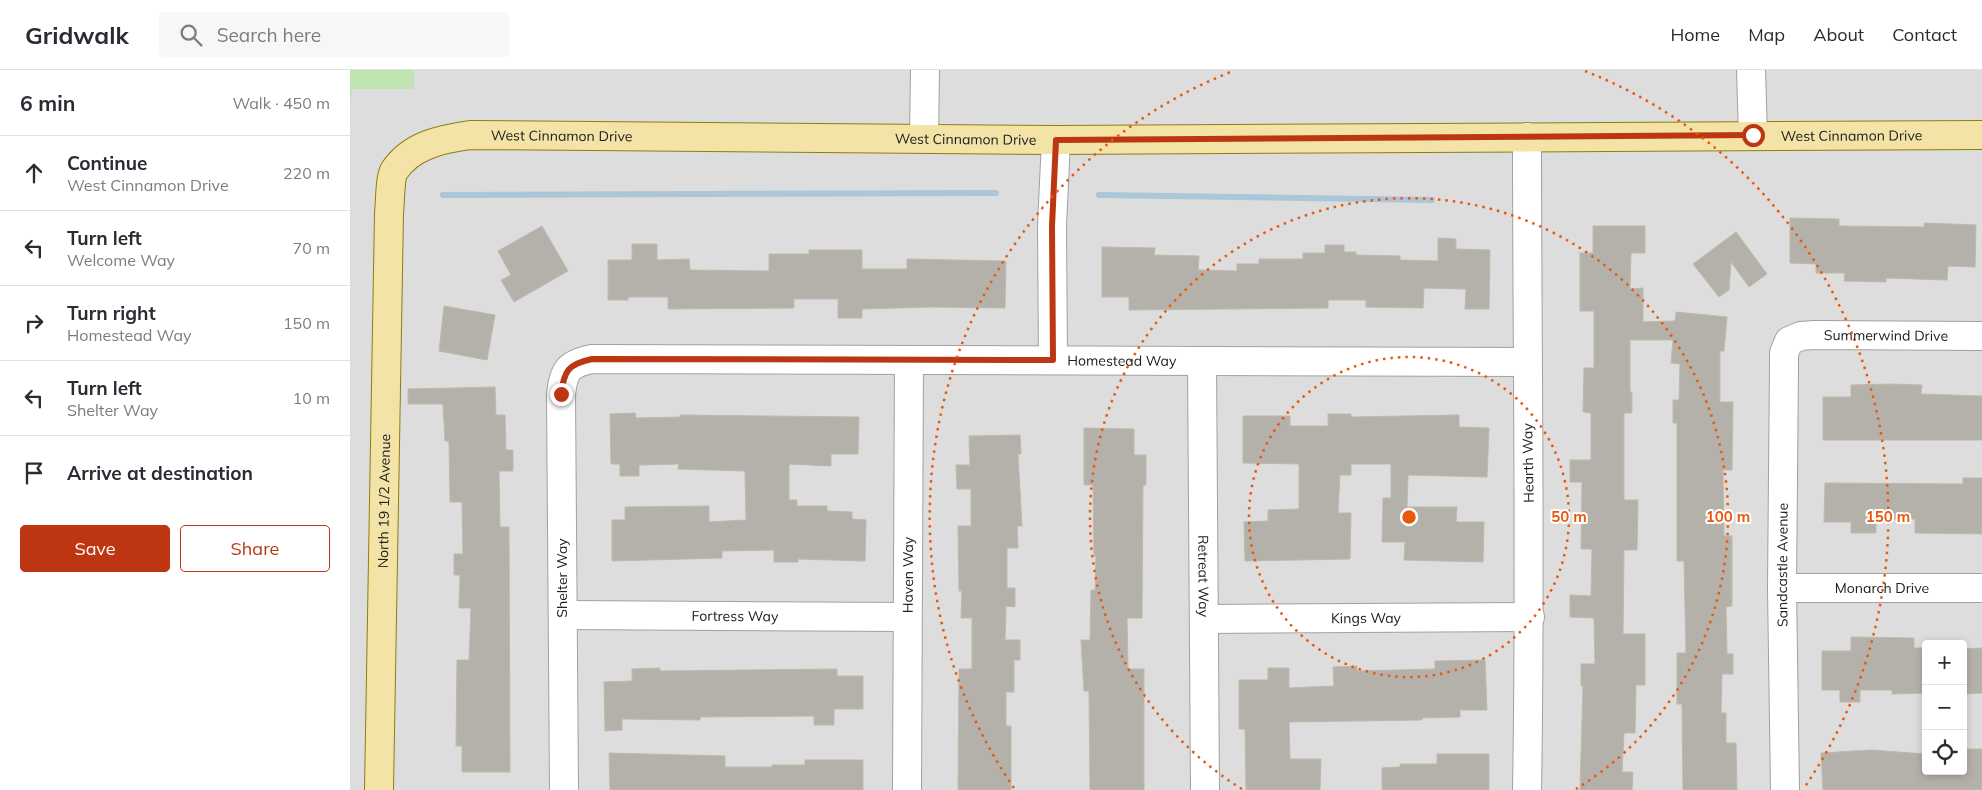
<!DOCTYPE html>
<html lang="en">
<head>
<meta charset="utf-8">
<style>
  body { margin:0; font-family:Mulish,sans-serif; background:#f7f7f7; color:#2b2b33 }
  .controls { position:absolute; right:15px; bottom:15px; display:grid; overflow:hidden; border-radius:5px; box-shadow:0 2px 8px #0003 }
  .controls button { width:45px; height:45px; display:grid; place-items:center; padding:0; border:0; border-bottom:1px solid #e1e1e2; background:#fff; color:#2b2b33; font:25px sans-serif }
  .stop { position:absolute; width:15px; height:15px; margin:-11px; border:4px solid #bd3612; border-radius:50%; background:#fff }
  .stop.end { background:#bd3612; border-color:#fff; box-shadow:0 1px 5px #0008 }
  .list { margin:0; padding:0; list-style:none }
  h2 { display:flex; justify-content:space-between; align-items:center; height:65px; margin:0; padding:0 20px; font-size:21px }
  h2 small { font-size:16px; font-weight:400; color:#7c7c81 }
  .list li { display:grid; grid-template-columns:32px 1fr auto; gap:15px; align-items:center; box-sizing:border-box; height:75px; padding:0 20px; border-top:1px solid #e1e1e2 }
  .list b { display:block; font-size:19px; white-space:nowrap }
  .list p { margin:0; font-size:16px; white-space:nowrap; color:#7c7c81 }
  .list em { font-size:16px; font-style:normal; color:#7c7c81 }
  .actions { display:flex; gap:10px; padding:15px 20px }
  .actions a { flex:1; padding:11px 0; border:1px solid #bd3612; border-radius:5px; text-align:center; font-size:18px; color:#bd3612 }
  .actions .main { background:#bd3612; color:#fff }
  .icon { flex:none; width:28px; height:28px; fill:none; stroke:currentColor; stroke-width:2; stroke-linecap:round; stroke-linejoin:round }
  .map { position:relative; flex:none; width:1632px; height:720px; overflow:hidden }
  header { display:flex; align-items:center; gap:30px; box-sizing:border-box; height:70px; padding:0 25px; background:#fff; border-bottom:1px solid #e1e1e2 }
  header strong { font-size:24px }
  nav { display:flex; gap:28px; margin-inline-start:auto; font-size:18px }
  .search { width:350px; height:45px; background:#f7f7f7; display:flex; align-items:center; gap:12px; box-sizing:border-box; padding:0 18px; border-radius:5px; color:#7c7c81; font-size:19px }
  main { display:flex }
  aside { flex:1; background:#fff }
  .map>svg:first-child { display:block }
  .residential { fill:#dedddd; fill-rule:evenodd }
  .grass { fill:#c0e5b2 }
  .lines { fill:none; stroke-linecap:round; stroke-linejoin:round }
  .stream { stroke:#abc5d9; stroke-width:6 }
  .building { fill:#b4b1aa; stroke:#c0b8aa }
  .minor-casing { stroke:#a1a1a1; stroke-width:30 }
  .major-casing { stroke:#8d7e0e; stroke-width:30 }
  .minor { stroke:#fff; stroke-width:28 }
  .major { stroke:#f4e3a7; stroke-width:28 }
  .route { stroke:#bd3612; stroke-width:6 }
  .ring { fill:none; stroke:#e8590c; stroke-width:2.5; stroke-dasharray:2.5 5 }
  .labels { text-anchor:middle; stroke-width:4; stroke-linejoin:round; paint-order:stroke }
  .street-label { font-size:14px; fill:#202020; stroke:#fff }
  .centre { fill:#e8590c; stroke:#fff; stroke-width:2.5 }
  .ring-label { font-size:15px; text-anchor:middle; font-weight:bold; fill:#e8590c; stroke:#fff; stroke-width:4; stroke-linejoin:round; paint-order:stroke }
</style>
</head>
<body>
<header>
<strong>Gridwalk</strong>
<div class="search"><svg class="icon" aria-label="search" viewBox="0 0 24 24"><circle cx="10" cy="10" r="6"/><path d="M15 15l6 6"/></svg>Search here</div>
<nav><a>Home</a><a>Map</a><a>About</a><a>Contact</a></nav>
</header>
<main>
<aside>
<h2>6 min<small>Walk · 450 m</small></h2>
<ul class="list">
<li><svg class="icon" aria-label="ahead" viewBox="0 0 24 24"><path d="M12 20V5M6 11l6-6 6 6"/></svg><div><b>Continue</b><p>West Cinnamon Drive</p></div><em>220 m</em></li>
<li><svg class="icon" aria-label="left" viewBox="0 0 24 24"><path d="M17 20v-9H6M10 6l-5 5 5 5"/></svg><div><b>Turn left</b><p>Welcome Way</p></div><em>70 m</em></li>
<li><svg class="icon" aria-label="right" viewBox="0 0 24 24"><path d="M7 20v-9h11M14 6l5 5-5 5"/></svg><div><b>Turn right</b><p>Homestead Way</p></div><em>150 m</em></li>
<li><svg class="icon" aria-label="left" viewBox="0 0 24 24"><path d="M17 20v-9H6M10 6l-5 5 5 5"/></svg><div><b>Turn left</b><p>Shelter Way</p></div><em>10 m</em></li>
<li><svg class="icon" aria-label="arrive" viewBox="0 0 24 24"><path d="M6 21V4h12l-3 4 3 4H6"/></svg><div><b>Arrive at destination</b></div></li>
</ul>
<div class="actions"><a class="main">Save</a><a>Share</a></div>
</aside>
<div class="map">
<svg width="1632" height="720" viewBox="0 0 1632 720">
  <rect width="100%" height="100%" fill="#efeee7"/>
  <path class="residential" d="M 0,0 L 1632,0 L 1632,720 L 0,720 ZM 1576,574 L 1613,574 L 1613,701 L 1576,701 Z"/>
  <path class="grass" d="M 0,0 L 64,0 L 64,19 L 2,19 L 0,36 Z"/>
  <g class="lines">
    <path class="stream" d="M 93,125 L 646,123
      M 749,125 L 1082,130"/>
  </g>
  <path class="building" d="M 1440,148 L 1489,149 L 1489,156 L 1574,157 L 1574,153 L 1626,155 L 1625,197 L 1598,196 L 1597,210 L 1536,208 L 1536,212 L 1494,211 L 1495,203 L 1466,203 L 1466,194 L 1440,193 Z
    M 192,156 L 218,201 L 164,232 L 151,210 L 161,205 L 148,181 Z
    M 1243,156 L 1295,156 L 1295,183 L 1281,183 L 1280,219 L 1293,218 L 1293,252 L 1325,251 L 1326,242 L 1377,247 L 1374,281 L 1370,281 L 1370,332 L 1383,332 L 1382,400 L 1373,400 L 1374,466 L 1382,466 L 1382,536 L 1376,537 L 1377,584 L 1383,584 L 1383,604 L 1372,604 L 1371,643 L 1376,643 L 1376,673 L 1386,673 L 1387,720 L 1333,720 L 1332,634 L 1327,634 L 1327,583 L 1336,583 L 1334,491 L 1327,491 L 1327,353 L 1323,353 L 1323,330 L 1329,330 L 1330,294 L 1321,293 L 1323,270 L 1280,270 L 1280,322 L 1282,322 L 1282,343 L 1274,343 L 1274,430 L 1288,430 L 1287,480 L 1274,480 L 1273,564 L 1295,564 L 1295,615 L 1286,615 L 1285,663 L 1274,663 L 1272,702 L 1283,702 L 1282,720 L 1230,720 L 1233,616 L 1231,616 L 1231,594 L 1245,594 L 1244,548 L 1220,547 L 1220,525 L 1241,526 L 1242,479 L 1231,479 L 1232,412 L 1220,412 L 1220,390 L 1241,390 L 1241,343 L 1233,342 L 1234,298 L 1244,298 L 1244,241 L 1230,241 L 1230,183 L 1243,183 Z
    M 1386,162 L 1417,204 L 1399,217 L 1381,192 L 1379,220 L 1369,227 L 1343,194 Z
    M 1088,168 L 1106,169 L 1106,179 L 1140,180 L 1139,239 L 1115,239 L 1116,219 L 1074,218 L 1073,238 L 1016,237 L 1016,230 L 978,230 L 978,238 L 779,240 L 779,227 L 752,227 L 752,177 L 805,178 L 804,185 L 849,186 L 848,200 L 887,201 L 887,194 L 909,194 L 909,189 L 953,189 L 953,183 L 975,183 L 975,175 L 994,175 L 994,182 L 1006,182 L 1006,185 L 1050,186 L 1050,190 L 1088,191 Z
    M 282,174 L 307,174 L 307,190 L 339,189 L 340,200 L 419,201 L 419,184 L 459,184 L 459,180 L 512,180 L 512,199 L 557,199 L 557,189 L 656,191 L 655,238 L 582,237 L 512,239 L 512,248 L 488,248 L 488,229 L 444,229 L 444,238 L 318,239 L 318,227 L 278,227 L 278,230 L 258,230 L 258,190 L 282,190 Z
    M 94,236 L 145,245 L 137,290 L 89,281 Z
    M 1540,314 L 1572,315 L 1571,324 L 1632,326 L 1632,370 L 1473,370 L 1473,327 L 1501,327 L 1501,315 Z
    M 145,317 L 146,345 L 155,345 L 156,380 L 163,380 L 163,401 L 149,401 L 150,457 L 159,457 L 160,702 L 112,702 L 112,676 L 106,676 L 107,590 L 119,590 L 121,538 L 109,538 L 110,505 L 104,505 L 104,484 L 113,484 L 112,432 L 100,432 L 99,371 L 95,371 L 93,334 L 58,334 L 58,319 Z
    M 285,343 L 286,348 L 330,347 L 330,345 L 509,347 L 508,384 L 481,384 L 481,396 L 439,394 L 439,430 L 447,430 L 447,436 L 477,436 L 477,441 L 502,442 L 502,449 L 516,450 L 515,491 L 448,489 L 448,492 L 424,492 L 424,480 L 372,481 L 372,488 L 262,491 L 262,450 L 275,450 L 275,437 L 359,436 L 359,452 L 396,450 L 395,401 L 328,399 L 329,394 L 289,395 L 289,406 L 270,406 L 270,394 L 261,394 L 260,344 Z
    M 978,344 L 1001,344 L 1001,347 L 1109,345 L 1109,357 L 1139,358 L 1137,407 L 1058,405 L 1057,437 L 1107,437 L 1106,452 L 1134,452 L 1133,492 L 1054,490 L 1055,472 L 1032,472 L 1033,428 L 1041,428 L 1041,394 L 1001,394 L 1001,405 L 990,405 L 988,443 L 1001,443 L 1000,489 L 895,491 L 894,452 L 918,451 L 918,440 L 949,439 L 949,394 L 893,393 L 893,346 L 940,346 L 940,356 L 978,356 Z
    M 734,358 L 784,359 L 784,385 L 796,385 L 796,415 L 793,415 L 792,548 L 777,548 L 778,599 L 794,599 L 794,720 L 740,720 L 739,621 L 734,621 L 731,570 L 740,570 L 741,520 L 745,520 L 746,486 L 744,486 L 743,415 L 734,415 Z
    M 670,365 L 671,384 L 668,384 L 672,456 L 667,456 L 668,478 L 657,478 L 657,518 L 665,518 L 665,537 L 656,536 L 655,570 L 670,570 L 670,590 L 664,590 L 664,622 L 656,622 L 656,656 L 661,656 L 661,720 L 608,720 L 609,599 L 622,599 L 622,548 L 611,548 L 612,521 L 609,521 L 608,456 L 621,456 L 621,419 L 607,419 L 606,395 L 620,395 L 619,366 Z
    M 1613,408 L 1632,408 L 1632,464 L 1565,463 L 1565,449 L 1526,449 L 1526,463 L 1501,463 L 1501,452 L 1474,452 L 1475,413 L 1613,414 Z
    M 1501,567 L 1564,568 L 1564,578 L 1576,578 L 1576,623 L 1542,624 L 1542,620 L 1510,620 L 1510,632 L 1490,632 L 1490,620 L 1472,620 L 1472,581 L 1501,581 Z
    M 1632,578 L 1632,623 L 1613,624 L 1613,579 Z
    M 1135,590 L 1137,640 L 1110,640 L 1110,647 L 1072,648 L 1072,650 L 939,652 L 940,689 L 971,689 L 970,720 L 896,720 L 895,659 L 889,659 L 889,610 L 918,610 L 918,598 L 939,598 L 939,618 L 984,616 L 983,597 L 1007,596 L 1007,601 L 1085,599 L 1085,591 Z
    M 310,598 L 310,601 L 487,599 L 487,606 L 513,606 L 513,639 L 484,639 L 484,655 L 464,655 L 464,646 L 350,647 L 350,650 L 272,649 L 272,660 L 255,661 L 254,612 L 282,611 L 282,599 Z
    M 1613,679 L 1632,679 L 1632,720 L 1473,720 L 1471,683 L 1521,680 L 1576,684 L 1576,701 L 1613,701 Z
    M 259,683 L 375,686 L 375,697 L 422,697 L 422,695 L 455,695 L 455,690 L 513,690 L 513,720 L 260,720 Z
    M 1087,684 L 1139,684 L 1139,720 L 1032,720 L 1032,698 L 1050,697 L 1050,694 L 1087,694 Z"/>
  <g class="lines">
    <defs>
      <g id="minor">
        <path d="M 1401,0 L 1403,65"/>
        <path d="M 574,68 L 575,0"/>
        <path d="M 703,290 L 702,156 L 706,70"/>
        <path id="s1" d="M 852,291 L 855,720"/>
        <path id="s2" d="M 1432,518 L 1632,518"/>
        <path id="s3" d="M 213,545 L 557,547"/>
        <path id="s4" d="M 854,549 L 1180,547"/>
        <path id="s5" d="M 214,720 L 211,324 C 214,300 218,294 242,289 L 1177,292"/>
        <path id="s6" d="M 557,720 L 559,290"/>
        <path d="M 1177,720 C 1181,502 1177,285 1177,67"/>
        <path id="s7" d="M 1435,720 L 1432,518 L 1434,296 L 1434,283 L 1439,271 L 1451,266 L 1464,265 L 1632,266"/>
      </g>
      <g id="major">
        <path id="s8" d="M 29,720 L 39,143 C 40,134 40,108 44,101 C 61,75 92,69 120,65 L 706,70 L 1632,65"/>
      </g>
    </defs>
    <use href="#minor" class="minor-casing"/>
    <use href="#major" class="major-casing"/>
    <use href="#minor" class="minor"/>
    <use href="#major" class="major"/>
  </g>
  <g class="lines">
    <path class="route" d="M 211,324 C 214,301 218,294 242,289 L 703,290 L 702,156 L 706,70 L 1403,65"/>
  </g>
  <g class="ring">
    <circle cx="1059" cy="447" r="160"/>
    <path d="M892 719A319 319 0 1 1 1226 719"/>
    <path d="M664 718A479 479 0 0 1 883 1M1235 1A479 479 0 0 1 1454 718"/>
  </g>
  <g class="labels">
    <g class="street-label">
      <text dy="5" stroke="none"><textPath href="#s8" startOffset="798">West Cinnamon Drive</textPath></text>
      <text dy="5" stroke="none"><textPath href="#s8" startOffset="2088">West Cinnamon Drive</textPath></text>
      <text dy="5" stroke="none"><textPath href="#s8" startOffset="1202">West Cinnamon Drive</textPath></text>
      <text dy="5" stroke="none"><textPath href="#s7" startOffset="548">Summerwind Drive</textPath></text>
      <text dy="5" stroke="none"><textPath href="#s5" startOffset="978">Homestead Way</textPath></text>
      <text transform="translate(1178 393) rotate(-91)" y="5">Hearth Way</text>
      <text dy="5" stroke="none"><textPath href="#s8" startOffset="289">North 19 1/2 Avenue</textPath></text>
      <text dy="5" stroke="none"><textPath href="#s7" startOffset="225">Sandcastle Avenue</textPath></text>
      <text dy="5" stroke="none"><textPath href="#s6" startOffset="215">Haven Way</textPath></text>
      <text dy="5" stroke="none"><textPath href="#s1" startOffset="215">Retreat Way</textPath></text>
      <text transform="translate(212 508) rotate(-90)" y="5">Shelter Way</text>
      <text dy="5" stroke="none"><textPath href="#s2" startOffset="100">Monarch Drive</textPath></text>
      <text dy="5" stroke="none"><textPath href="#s3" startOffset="172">Fortress Way</textPath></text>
      <text dy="5" stroke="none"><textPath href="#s4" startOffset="162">Kings Way</textPath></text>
    </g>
  </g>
  <circle cx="1059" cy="447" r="8" class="centre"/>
  <g class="ring-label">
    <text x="1219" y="452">50 m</text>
    <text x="1378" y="452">100 m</text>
    <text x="1538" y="452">150 m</text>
  </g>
</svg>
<div class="controls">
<button>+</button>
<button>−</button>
<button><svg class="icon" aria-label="locate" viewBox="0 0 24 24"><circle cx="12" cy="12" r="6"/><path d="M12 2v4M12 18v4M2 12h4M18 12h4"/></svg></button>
</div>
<div class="stop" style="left:1403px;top:65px"></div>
<div class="stop end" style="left:211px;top:324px"></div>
</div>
</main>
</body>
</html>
